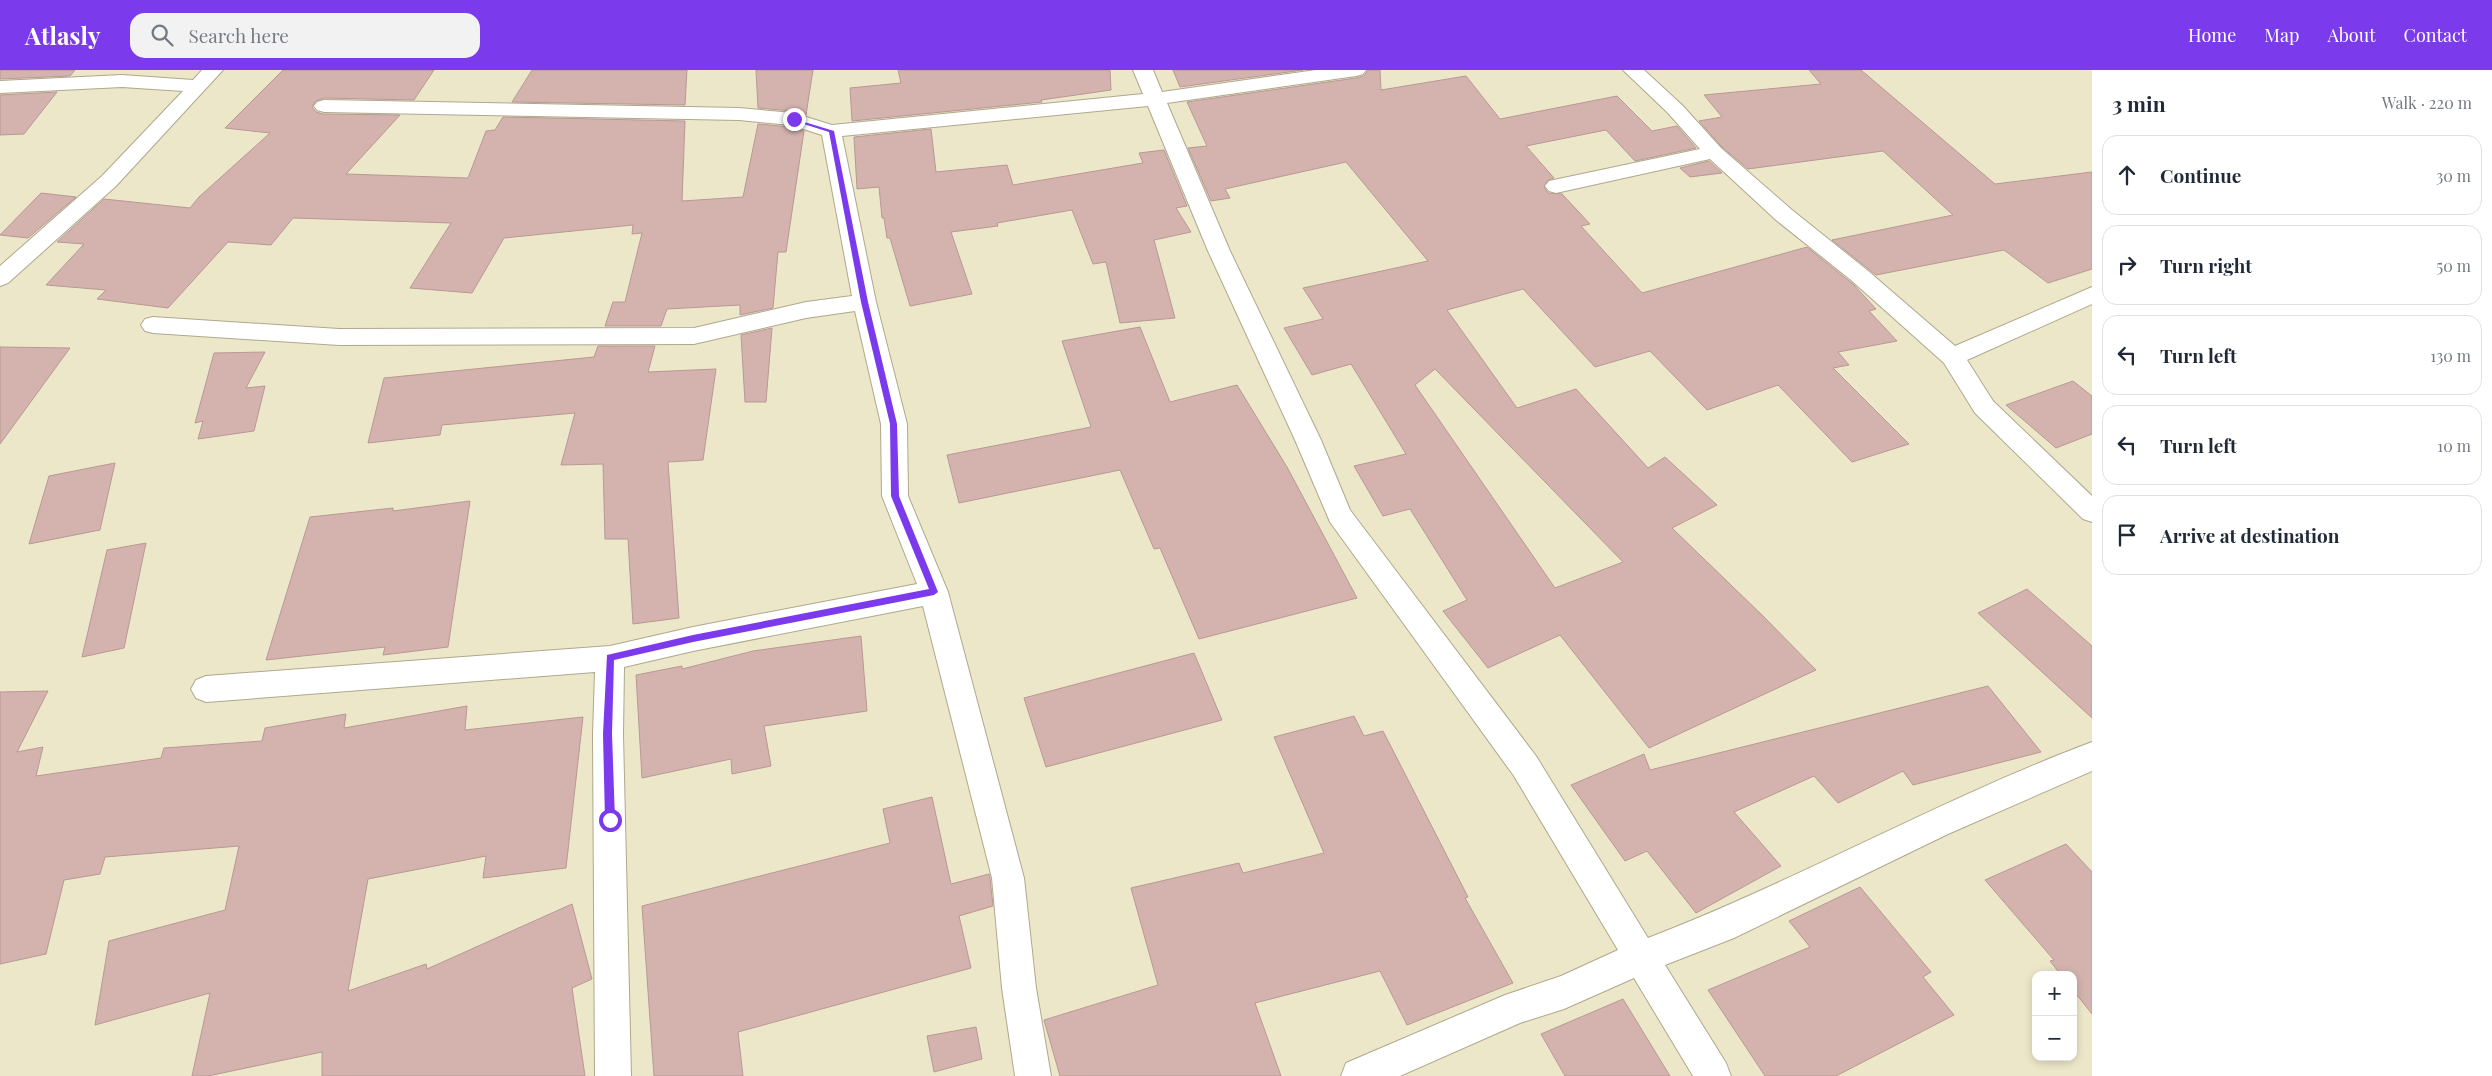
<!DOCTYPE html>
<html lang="en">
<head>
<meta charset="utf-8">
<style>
  body { margin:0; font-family:"Playfair Display",serif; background:#f2f2f3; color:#1f2937 }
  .controls { position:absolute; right:15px; bottom:15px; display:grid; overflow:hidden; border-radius:10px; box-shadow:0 2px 8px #0003 }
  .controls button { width:45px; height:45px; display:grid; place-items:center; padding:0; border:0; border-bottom:1px solid #e0e1e3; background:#fff; color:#1f2937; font:25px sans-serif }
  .stop { position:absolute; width:15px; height:15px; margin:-11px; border:4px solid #7c3aed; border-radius:50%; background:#fff }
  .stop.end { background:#7c3aed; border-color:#fff; box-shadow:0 1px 5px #0008 }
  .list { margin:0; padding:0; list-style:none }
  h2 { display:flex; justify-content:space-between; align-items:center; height:65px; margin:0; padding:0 20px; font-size:21px }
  h2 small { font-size:16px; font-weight:400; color:#747a83 }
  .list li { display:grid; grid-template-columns:32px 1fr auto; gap:15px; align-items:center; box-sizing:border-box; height:80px; margin:0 10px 10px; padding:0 10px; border:1px solid #e0e1e3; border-radius:15px }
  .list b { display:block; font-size:19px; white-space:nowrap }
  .list em { font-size:16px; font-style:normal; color:#747a83 }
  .icon { flex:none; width:28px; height:28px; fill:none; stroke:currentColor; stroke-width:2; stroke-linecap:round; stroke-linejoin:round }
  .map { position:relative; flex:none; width:2092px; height:1006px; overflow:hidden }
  header { display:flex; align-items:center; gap:30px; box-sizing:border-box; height:70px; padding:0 25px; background:#7c3aed; color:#fff }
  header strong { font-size:24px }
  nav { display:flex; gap:28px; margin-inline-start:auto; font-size:18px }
  .search { width:350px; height:45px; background:#f2f2f3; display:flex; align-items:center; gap:12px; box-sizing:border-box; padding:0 18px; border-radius:15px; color:#747a83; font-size:19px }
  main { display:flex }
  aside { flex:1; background:#fff }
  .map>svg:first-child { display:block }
  .building { fill:#d4b3ae; stroke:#b89893; fill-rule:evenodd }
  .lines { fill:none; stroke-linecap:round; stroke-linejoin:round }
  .minor-casing { stroke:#aea88c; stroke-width:2 }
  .minor { fill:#fff; fill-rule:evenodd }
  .route { fill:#7c3aed }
</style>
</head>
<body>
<header>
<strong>Atlasly</strong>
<div class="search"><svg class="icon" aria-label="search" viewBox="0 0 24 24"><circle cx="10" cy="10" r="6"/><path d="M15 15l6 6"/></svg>Search here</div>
<nav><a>Home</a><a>Map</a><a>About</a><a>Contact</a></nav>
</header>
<main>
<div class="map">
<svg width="2092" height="1006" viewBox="0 0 2092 1006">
  <rect width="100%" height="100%" fill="#ede7ca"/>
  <path class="building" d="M 0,0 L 75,0 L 70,6 L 0,9 Z
    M 283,0 L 434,0 L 414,30 L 324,28 L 316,31 L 312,37 L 316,42 L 323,44 L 400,45 L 346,104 L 468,108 L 486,61 L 495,60 L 503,47 L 685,51 L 682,131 L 743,127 L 758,54 L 791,57 L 804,61 L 786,182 L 778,182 L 773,238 L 740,245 L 740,235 L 667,239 L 661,256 L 605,256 L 613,232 L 625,232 L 642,163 L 632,164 L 633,155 L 504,168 L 472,223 L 410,218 L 451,153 L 293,148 L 271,175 L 228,172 L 168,238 L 97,229 L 106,220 L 46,215 L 84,174 L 57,172 L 104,129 L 190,138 L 199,127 L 270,63 L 225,58 Z
    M 532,0 L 687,0 L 685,35 L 512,32 Z
    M 756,0 L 813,0 L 806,45 L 793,41 L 758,38 Z
    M 898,0 L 1110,0 L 1111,20 L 1041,30 L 1042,32 L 852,51 L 850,18 L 901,13 Z
    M 1173,0 L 1303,0 L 1180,17 Z
    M 1368,0 L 1380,0 L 1381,20 L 1466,6 L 1500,49 L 1617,26 L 1652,61 L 1677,56 L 1696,78 L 1635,91 L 1606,60 L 1526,76 L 1554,108 L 1548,110 L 1544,117 L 1548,123 L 1562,124 L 1590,154 L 1581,156 L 1642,223 L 1807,177 L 1854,215 L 1876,239 L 1869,241 L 1897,271 L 1838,282 L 1849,295 L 1833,298 L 1909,374 L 1852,392 L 1778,315 L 1707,340 L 1650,281 L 1595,297 L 1523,219 L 1447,240 L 1517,338 L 1576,319 L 1648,398 L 1665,387 L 1717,435 L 1672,458 L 1763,546 L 1816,600 L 1649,678 L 1560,565 L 1488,598 L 1443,541 L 1467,530 L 1410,439 L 1383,446 L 1354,396 L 1406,384 L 1351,294 L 1312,305 L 1284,258 L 1323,249 L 1303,218 L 1428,191 L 1346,92 L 1225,119 L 1230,128 L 1211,131 L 1188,78 L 1207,76 L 1187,32 L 1356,8 L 1364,6 ZM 1435,299 L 1548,415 L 1623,492 L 1555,518 L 1415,315 Z
    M 1809,0 L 1861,0 L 1995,114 L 2092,102 L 2092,199 L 2048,213 L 2004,180 L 1876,205 L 1832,170 L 1953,145 L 1883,81 L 1748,99 L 1722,77 L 1699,51 L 1722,47 L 1704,25 L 1821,14 Z
    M 57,22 L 24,64 L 0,65 L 0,25 Z
    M 931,59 L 936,102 L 1007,95 L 1013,115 L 1143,93 L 1139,83 L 1164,80 L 1187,136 L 1176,138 L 1191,162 L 1154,170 L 1175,248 L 1120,253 L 1106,192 L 1093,194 L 1072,140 L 997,153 L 998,156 L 951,162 L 972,224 L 910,236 L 890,168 L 887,168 L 884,148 L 882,148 L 879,117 L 857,119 L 854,67 Z
    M 1709,91 L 1722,103 L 1690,107 L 1680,98 Z
    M 41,123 L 76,127 L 28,168 L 0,165 Z
    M 1140,257 L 1170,332 L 1237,315 L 1287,397 L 1357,528 L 1199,569 L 1160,478 L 1154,479 L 1120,400 L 959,433 L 947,385 L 1091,357 L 1062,271 Z
    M 772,258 L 766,332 L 745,332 L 741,265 Z
    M 598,276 L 655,276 L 648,302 L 716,299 L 703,390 L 668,392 L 679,548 L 633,554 L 628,469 L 605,469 L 603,394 L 561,395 L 575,343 L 442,355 L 440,365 L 368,373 L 384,308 L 594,287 Z
    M 0,277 L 70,278 L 0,374 Z
    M 265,282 L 246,318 L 265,316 L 254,361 L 198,369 L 203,351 L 195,353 L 214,283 Z
    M 2073,311 L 2092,326 L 2092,364 L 2056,378 L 2006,335 Z
    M 115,393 L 100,460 L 29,474 L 49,406 Z
    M 470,431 L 448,577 L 383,585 L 385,577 L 266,590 L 310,447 L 393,438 L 393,441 Z
    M 146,473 L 124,578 L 82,587 L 107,480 Z
    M 2027,519 L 2092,576 L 2092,648 L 1978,543 Z
    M 861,566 L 867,641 L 764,656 L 771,696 L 732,704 L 731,689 L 642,708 L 636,605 L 682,596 L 682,599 L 753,581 Z
    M 1194,583 L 1222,650 L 1046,697 L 1024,628 Z
    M 1988,616 L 2041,682 L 1913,715 L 1903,701 L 1838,733 L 1814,706 L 1734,742 L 1781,796 L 1696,843 L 1647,781 L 1625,791 L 1571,715 L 1644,684 L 1650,700 Z
    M 48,621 L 17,682 L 43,677 L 36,706 L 161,688 L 164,678 L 262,671 L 265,658 L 346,644 L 344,658 L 467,636 L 465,660 L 583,647 L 566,798 L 483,808 L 486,786 L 368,809 L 348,921 L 426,894 L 427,899 L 572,834 L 592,909 L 572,918 L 585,1006 L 322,1006 L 322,982 L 208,1006 L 192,1006 L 210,923 L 95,955 L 109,871 L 225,840 L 239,776 L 105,787 L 100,804 L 64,810 L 46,884 L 0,894 L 0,622 Z
    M 1354,646 L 1364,666 L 1383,661 L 1468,827 L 1465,828 L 1513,913 L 1407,955 L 1380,901 L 1255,933 L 1281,1006 L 1060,1006 L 1044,950 L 1158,915 L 1131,818 L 1239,793 L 1243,803 L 1324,783 L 1274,667 Z
    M 932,727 L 951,814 L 989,804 L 990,808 L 993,836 L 959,846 L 971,898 L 738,962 L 743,1006 L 654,1006 L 642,836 L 890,773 L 883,739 Z
    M 2066,774 L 2092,802 L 2092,944 L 2073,920 L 2073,905 L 2061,905 L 2050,891 L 2054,890 L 1985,810 Z
    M 1860,817 L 1931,902 L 1923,907 L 1954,945 L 1836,1006 L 1765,1006 L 1708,920 L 1810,877 L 1789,851 Z
    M 1623,929 L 1670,1006 L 1565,1006 L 1541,964 Z
    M 976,957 L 982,989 L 934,1002 L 927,966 Z"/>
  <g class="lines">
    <defs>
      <path id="minor" d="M 202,0 L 223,0 L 116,116 L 8,213 L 0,216 L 0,196 L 102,106 L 183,21 L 122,17 L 0,23 L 0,11 L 122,5 L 193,10 Z
        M 1133,0 L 1153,0 L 1162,22 L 1316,0 L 1366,0 L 1363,4 L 1356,6 L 1167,33 L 1230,181 L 1321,370 L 1350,440 L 1536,686 L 1648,868 C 1799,810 1940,729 2092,672 L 2092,701 L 1948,764 L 1734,868 L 1665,895 L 1726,993 L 1731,1006 L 1693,1006 L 1634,908 L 1564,939 L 1520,953 L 1400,1006 L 1341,1006 L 1346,993 L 1505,925 L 1561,906 L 1618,880 L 1514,706 L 1330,452 L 1295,370 L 1208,181 L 1148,36 L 842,66 L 876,232 L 907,354 L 908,426 L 948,522 L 1024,808 L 1036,918 L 1051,1006 L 1015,1006 L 1002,918 L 992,808 L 923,536 L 693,581 L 624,597 L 623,664 L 631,1006 L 595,1006 L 593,664 L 595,602 L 206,632 L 196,628 L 191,619 L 196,610 L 206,606 L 610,576 L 693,557 L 917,514 L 882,426 L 881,354 L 855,241 L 806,248 L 694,274 L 339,275 L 153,263 L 145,261 L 141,255 L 145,249 L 153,247 L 339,259 L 694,258 L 806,232 L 852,226 L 822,65 L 791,55 L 739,50 L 324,42 L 317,40 L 314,36 L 317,32 L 324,30 L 739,38 L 793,43 L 832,55 L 1143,24 Z
        M 1623,0 L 1644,0 L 1682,35 L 1721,78 L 1792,140 L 1867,200 L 1955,276 L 2092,217 L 2092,234 L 1967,290 L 1993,331 L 2092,426 L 2092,452 L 2083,449 L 1975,343 L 1944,293 L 1851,210 L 1776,150 L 1710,89 L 1556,123 L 1549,121 L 1545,116 L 1549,111 L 1700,79 L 1668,43 Z"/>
    </defs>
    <use href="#minor" class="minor-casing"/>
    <use href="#minor" class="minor"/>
  </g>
  <path class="route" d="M 791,48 L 834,61 L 868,232 L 897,354 L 899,426 L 938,522 L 934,525 L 693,572 L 614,590 L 612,664 L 615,750 L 610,754 L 605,750 L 603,664 L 607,585 L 693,565 L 929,519 L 891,426 L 890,354 L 861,232 L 829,62 L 791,50 Z"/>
</svg>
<div class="controls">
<button>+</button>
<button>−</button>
</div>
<div class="stop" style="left:610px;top:750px"></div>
<div class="stop end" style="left:794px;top:49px"></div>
</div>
<aside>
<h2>3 min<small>Walk · 220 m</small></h2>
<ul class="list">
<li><svg class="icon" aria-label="ahead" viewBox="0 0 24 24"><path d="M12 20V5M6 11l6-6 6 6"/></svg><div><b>Continue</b></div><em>30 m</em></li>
<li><svg class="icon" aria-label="right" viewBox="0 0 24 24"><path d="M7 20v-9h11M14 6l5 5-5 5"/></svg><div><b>Turn right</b></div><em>50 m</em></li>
<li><svg class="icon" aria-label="left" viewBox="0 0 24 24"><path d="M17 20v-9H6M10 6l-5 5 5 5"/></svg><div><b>Turn left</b></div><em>130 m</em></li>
<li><svg class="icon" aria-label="left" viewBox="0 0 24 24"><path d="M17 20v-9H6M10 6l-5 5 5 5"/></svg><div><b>Turn left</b></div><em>10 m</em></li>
<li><svg class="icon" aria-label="arrive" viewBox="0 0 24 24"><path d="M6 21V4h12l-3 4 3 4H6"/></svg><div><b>Arrive at destination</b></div></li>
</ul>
</aside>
</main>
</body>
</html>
